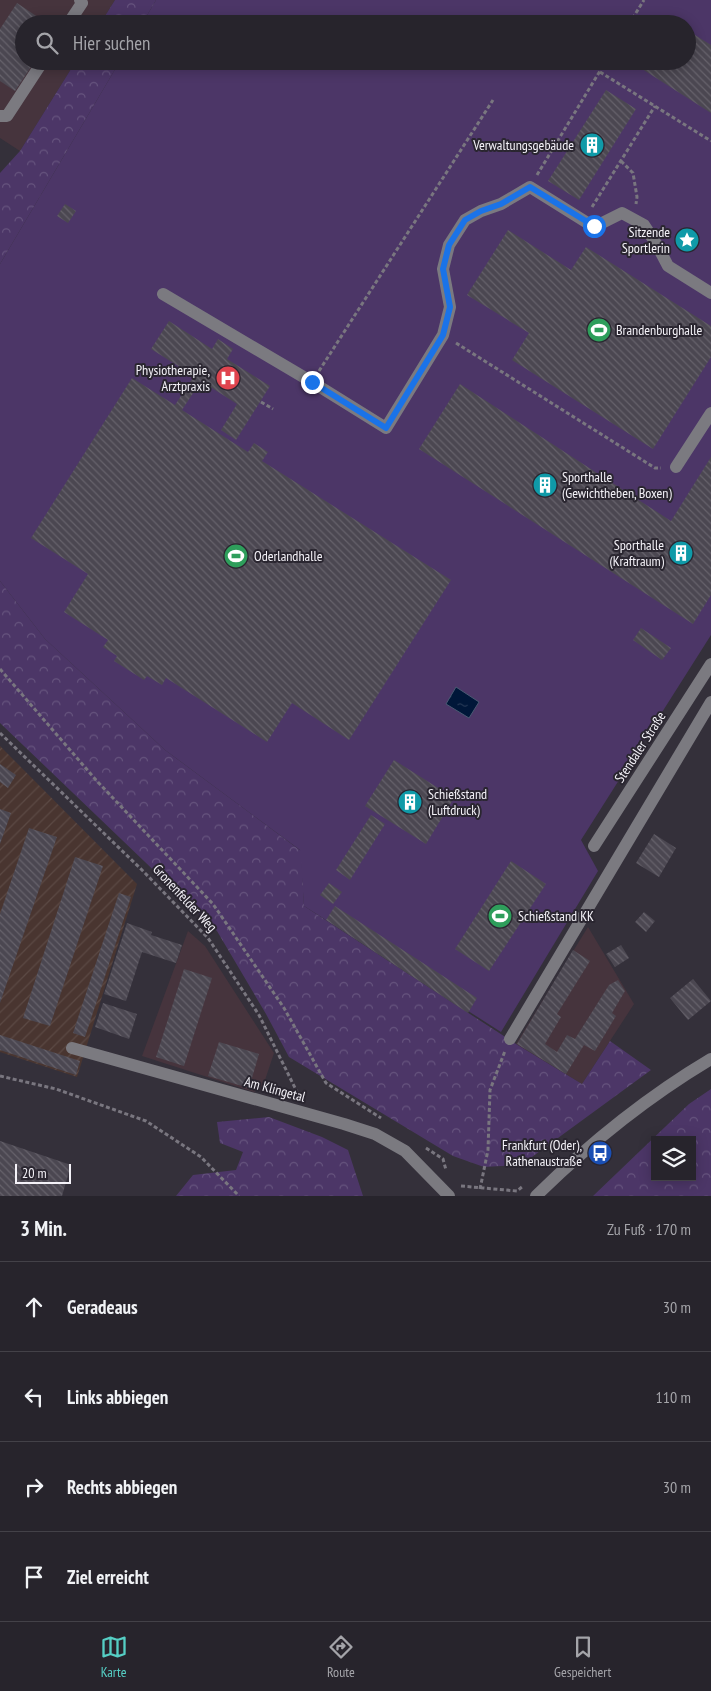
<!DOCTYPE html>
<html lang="de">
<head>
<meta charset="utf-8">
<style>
  body { margin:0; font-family:"PT Sans Narrow",sans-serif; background:#2f2c34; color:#f1f3f6 }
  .controls { position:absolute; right:15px; bottom:15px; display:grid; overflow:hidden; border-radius:0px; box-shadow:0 2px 12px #0003 }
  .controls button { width:45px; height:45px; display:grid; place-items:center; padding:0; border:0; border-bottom:1px solid #434148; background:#27242c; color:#f1f3f6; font:25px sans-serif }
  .scale { position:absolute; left:15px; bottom:12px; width:56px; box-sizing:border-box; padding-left:5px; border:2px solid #f4f2f8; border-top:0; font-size:14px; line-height:18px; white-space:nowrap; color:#f4f2f8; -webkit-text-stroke:4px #2a2630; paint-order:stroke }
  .stop { position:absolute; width:15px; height:15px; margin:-11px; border:4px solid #1a73e8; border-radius:50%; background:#fff }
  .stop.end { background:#1a73e8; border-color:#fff; box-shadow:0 1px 5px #0008 }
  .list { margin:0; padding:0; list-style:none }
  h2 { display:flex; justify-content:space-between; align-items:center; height:65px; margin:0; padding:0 20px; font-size:21px }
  h2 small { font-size:16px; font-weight:400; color:#a4a4a9 }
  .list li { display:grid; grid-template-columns:32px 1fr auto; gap:15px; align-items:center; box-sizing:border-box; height:90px; padding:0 20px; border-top:1px solid #434148 }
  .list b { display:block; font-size:19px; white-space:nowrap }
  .list em { font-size:16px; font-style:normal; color:#a4a4a9 }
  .icon { flex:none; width:28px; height:28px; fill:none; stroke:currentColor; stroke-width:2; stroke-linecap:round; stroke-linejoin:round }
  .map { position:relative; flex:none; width:711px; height:1196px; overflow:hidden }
  .search { position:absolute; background:#27242c; box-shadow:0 2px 12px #0003; left:15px; right:15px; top:15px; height:55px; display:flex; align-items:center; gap:12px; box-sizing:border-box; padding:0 18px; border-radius:28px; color:#a4a4a9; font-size:19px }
  .sheet { height:425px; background:#27242c }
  nav { display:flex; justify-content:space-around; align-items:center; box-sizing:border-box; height:70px; border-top:1px solid #434148; background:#27242c; font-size:14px; color:#a4a4a9 }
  nav a { display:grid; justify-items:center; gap:2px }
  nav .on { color:#55cec4 }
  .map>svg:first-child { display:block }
  .commercial { fill:#46343d }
  .industrial { fill:url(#industrial-furrows) }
  .grass { fill:#4c3667 }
  .forest { fill:url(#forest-crowns); fill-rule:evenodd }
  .water { fill:url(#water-ripples); stroke:#495972 }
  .building { fill:url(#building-back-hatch) }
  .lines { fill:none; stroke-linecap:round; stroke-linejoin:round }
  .path { stroke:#79767f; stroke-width:3; stroke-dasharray:4 2.5; stroke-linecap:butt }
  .minor { stroke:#7b7a80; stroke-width:12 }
  .route { stroke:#1a73e8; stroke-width:6 }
  .labels { text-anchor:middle; stroke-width:4; stroke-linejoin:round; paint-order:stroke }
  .poi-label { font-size:14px; fill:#f4f2f8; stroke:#2a2630; text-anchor:end }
  .street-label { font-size:14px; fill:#f4f2f8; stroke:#2a2630 }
</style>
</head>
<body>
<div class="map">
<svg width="711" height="1196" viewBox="0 0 711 1196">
  <defs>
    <pattern id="industrial-furrows" width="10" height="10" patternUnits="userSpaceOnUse" patternTransform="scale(1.25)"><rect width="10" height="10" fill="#493530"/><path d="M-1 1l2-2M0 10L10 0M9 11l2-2" fill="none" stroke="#5b4944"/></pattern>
    <pattern id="forest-crowns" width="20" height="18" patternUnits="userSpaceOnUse" patternTransform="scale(1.25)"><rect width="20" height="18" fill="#4c3667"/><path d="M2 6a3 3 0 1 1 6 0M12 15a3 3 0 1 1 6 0" fill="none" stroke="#66547e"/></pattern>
    <pattern id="water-ripples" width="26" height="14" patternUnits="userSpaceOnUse" patternTransform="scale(1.25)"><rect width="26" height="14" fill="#001739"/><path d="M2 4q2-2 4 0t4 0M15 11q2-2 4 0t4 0" fill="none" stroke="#263956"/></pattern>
    <pattern id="building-back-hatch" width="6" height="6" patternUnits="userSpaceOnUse" patternTransform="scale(1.25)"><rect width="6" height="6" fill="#4b4751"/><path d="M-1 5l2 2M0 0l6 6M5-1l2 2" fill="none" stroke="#66626b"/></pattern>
  </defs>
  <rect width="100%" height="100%" fill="#34303a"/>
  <path class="commercial" d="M 0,0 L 115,0 L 100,24 L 24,24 L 24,61 L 76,61 L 20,151 L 0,138 Z
    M 588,927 L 634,1004 L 582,1084 L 516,1044 Z
    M 188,931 L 205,946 L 274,1053 L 263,1086 L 254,1092 L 142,1056 Z"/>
  <path class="industrial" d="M 0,746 L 137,884 L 77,1077 L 0,1052 Z"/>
  <path class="grass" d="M 156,0 L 711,0 L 711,635 L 581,840 L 598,871 L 501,1032 L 304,906 L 300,850 L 165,750 L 45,639 L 0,581 L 0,264 L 120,61 L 687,61 L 687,24 L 142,24 Z"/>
  <path class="forest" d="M 115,0 L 156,0 L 142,24 L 100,24 Z
    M 76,61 L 120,61 L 0,264 L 0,173 L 20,151 Z
    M 0,581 L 45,639 L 165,750 L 301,851 L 304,906 L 516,1044 L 582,1084 L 610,1041 L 651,1070 L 521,1165 L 484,1167 L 453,1156 L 289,1057 L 266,1014 L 217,931 L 0,723 Z
    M 711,1089 L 711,1196 L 593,1196 L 689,1104 ZM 655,1140 L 692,1140 L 692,1177 L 655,1177 Z
    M 269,1117 L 322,1137 L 348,1150 L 363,1196 L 176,1196 L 193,1175 L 236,1170 L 243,1152 L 220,1143 L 217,1122 Z"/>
  <path class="water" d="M 456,687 L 479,702 L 469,718 L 446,704 Z"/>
  <path class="building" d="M 17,3 L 48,24 L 24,24 L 24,61 L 35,61 L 15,91 L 0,81 L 0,29 Z
    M 687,30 L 711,45 L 711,113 L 642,69 L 647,61 L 687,61 Z
    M 606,90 L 636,109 L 579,200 L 548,181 Z
    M 65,204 L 76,211 L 68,223 L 57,216 Z
    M 508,230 L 571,270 L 586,247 L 711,326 L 711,357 L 653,449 L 512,360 L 529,333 L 467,295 Z
    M 169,321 L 212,349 L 218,339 L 233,349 L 227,359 L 270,386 L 236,440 L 221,430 L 237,404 L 201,381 L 182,410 L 248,452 L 254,443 L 268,452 L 262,461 L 451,580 L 349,740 L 292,703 L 267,742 L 166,678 L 162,685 L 147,676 L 144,680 L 114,661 L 117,656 L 103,647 L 108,640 L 64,612 L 88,574 L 31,538 L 132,378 L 175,405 L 194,376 L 151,349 Z
    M 460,384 L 671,521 L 711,457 L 711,595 L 693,624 L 419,449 Z
    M 641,628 L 671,648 L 662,660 L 633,640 Z
    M 394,760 L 454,798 L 426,844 L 365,806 Z
    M 0,764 L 16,775 L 8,788 L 0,782 Z
    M 0,809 L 11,813 L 0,844 Z
    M 371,815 L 385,824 L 350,880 L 336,870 Z
    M 29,828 L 57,837 L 0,1003 L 0,914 Z
    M 654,834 L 676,848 L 659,877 L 636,863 Z
    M 75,857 L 103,866 L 50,1026 L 23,1018 Z
    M 511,861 L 546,884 L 489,971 L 455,949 Z
    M 329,883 L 342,892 L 333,904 L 320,895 Z
    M 119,893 L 131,897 L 85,1037 L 73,1033 Z
    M 335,906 L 477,998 L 468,1013 L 326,920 Z
    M 644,912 L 655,921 L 646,932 L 635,922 Z
    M 127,923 L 152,932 L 151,935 L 182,945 L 176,963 L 142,952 L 126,1001 L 104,994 Z
    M 621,945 L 629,958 L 615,967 L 606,954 Z
    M 573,950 L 590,961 L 557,1014 L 561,1017 L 545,1044 L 557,1052 L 567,1035 L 575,1039 L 609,985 L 618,980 L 625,991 L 612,1013 L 616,1016 L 595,1051 L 584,1045 L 566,1074 L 517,1044 Z
    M 184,969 L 212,978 L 184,1066 L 156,1057 Z
    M 693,979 L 711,1001 L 688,1020 L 670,998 Z
    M 103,1003 L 137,1014 L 129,1039 L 95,1027 Z
    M 0,1035 L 80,1061 L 76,1075 L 0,1050 Z
    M 219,1042 L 259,1054 L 249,1088 L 208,1076 Z
    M 0,1141 L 71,1165 L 62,1196 L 0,1196 Z"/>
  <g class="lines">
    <path class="path" d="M 629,24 L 644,0
      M 600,72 L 711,141
      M 621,161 L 633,173 L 637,197 L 636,204
      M 537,175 L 606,61
      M 592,207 L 655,106
      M 456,343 L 655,468 L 661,468
      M 319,371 L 493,100
      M 261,402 L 273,409
      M 0,669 L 96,780 L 213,904 L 284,1008 L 326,1083 L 381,1118
      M 0,733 L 142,870 L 208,938 L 259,1015 L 299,1096
      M 0,1076 L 56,1089 L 146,1121 L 201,1157 L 239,1196
      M 426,1148 L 443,1159 L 446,1170
      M 461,1186 L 517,1191 L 523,1186
      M 480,1189 L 488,1150 L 490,1090 L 505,1051"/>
    <path class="minor" d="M 68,24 L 82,3 L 80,0
      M 0,116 L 7,116 L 43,61
      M 163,294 L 312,382 L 386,428 L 443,335 L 450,307 L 443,269 L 449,245 L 465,220 L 481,211 L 501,204 L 530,187 L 594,227 L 622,213 L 644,225 L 657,245 L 668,266 L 711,293
      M 676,467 L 711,413
      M 594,846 L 711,664
      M 510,1039 L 711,702
      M 72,1048 L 344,1124 L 375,1134 L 405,1151 L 449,1196
      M 536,1196 C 589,1144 647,1097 711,1059"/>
  </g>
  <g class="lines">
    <path class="route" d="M 312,382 L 386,428 L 443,335 L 450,307 L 443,269 L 449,245 L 465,220 L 481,211 L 501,204 L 530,187 L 594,226"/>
  </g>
  <defs>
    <symbol id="building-disc" viewBox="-11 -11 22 22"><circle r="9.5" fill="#0f9aa8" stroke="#2a2630"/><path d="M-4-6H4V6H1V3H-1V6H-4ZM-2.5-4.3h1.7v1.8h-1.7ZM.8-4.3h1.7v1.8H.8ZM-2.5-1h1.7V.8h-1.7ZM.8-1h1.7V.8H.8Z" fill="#fff"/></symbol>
    <symbol id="sight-disc" viewBox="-11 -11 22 22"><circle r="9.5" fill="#0f9aa8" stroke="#2a2630"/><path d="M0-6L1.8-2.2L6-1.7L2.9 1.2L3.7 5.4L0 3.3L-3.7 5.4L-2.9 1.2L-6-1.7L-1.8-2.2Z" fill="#fff"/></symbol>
    <symbol id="stadium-disc" viewBox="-11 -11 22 22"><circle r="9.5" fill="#2e9e5b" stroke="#2a2630"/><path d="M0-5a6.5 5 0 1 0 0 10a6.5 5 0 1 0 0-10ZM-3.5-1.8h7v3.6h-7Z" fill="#fff"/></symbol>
    <symbol id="hospital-disc" viewBox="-11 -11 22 22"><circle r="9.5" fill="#e0444e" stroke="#2a2630"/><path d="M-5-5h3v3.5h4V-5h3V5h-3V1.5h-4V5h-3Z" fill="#fff"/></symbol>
    <symbol id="bus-disc" viewBox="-11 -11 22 22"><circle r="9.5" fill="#1a4fb4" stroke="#2a2630"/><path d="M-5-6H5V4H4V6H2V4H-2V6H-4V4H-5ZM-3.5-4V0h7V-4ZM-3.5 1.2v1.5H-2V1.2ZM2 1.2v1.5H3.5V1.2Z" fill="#fff"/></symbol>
  </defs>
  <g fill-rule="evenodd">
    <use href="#building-disc" x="578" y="131" width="28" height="28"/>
    <use href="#sight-disc" x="673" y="226" width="28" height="28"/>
    <use href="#stadium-disc" x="585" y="316" width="28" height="28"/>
    <use href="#hospital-disc" x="214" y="364" width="28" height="28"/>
    <use href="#building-disc" x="531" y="471" width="28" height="28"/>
    <use href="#building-disc" x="667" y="539" width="28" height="28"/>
    <use href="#stadium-disc" x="222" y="542" width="28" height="28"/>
    <use href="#building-disc" x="396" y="788" width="28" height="28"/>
    <use href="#stadium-disc" x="486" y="902" width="28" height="28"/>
    <use href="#bus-disc" x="586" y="1139" width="28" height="28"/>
  </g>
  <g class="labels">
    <g class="poi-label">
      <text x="574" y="150">Verwaltungsgebäude</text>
      <text x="670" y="237">Sitzende<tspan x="670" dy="16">Sportlerin</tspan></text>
      <text x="616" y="335" text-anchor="start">Brandenburghalle</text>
      <text x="210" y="375">Physiotherapie,<tspan x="210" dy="16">Arztpraxis</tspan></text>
      <text x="562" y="482" text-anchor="start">Sporthalle<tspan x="562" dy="16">(Gewichtheben, Boxen)</tspan></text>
      <text x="664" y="550">Sporthalle<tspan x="664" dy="16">(Kraftraum)</tspan></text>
      <text x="254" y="561" text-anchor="start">Oderlandhalle</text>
      <text x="428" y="799" text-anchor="start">Schießstand<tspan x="428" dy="16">(Luftdruck)</tspan></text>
      <text x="518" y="921" text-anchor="start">Schießstand KK</text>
      <text x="582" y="1150">Frankfurt (Oder),<tspan x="582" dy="16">Rathenaustraße</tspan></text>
    </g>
    <g class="street-label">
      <text transform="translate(640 747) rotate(-57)" y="5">Stendaler Straße</text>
      <text transform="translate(185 898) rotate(47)" y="5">Gronenfelder Weg</text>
      <text transform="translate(275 1089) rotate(15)" y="5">Am Klingetal</text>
    </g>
  </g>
</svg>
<div class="controls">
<button><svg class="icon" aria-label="layers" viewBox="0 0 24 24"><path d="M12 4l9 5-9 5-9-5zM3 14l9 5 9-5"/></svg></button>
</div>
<div class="scale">20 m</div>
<div class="stop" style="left:594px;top:226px"></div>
<div class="stop end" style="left:312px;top:382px"></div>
<div class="search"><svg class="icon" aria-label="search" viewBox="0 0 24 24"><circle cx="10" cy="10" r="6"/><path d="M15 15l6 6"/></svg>Hier suchen</div>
</div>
<section class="sheet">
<h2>3 Min.<small>Zu Fuß · 170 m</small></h2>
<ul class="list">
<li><svg class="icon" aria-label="ahead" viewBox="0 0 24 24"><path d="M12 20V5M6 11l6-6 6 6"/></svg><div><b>Geradeaus</b></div><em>30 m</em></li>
<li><svg class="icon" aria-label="left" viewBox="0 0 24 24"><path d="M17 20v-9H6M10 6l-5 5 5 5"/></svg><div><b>Links abbiegen</b></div><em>110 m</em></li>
<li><svg class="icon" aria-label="right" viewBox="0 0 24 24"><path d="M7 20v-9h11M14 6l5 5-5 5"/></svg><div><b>Rechts abbiegen</b></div><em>30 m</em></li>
<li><svg class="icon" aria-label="arrive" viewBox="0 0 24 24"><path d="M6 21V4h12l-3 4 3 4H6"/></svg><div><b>Ziel erreicht</b></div></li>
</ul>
</section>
<nav>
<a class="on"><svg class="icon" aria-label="map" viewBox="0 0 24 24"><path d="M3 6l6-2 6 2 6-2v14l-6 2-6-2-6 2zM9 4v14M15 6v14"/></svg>Karte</a>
<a><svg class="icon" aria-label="directions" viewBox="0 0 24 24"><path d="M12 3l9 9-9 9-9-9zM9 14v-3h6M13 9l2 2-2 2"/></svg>Route</a>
<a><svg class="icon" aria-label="saved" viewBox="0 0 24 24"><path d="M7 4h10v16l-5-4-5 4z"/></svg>Gespeichert</a>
</nav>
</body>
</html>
